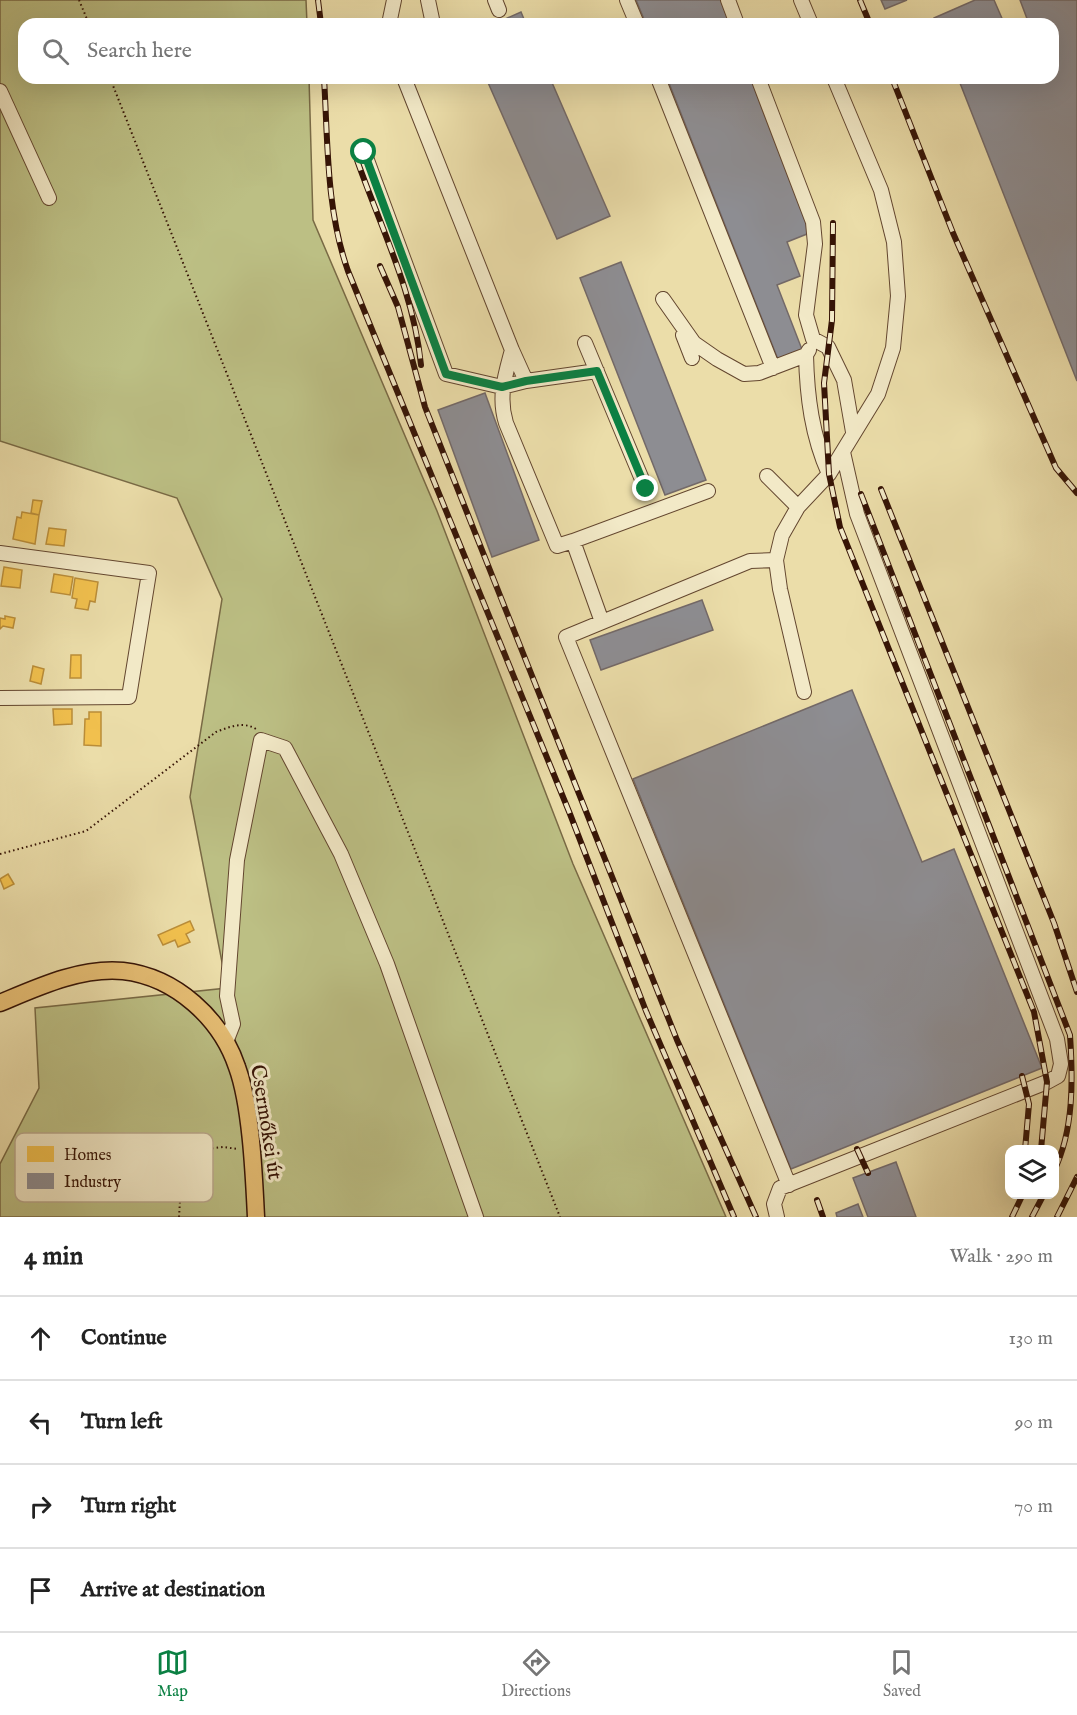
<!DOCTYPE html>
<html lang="en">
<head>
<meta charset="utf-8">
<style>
  body { margin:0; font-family:"IM FELL English",serif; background:#f2f2f2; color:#222 }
  .controls { position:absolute; right:18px; bottom:18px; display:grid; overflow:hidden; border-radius:12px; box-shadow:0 6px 24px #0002 }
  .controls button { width:54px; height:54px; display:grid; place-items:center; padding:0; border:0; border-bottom:2px solid #e0e0e0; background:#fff; color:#222; font:30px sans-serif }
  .stop { position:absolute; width:18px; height:18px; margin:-14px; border:4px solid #0b8043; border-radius:50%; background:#fff }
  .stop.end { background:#0b8043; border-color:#fff; box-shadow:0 2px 6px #0008 }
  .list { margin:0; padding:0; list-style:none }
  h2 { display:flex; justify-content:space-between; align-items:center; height:78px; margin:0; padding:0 24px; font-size:26px }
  h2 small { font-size:20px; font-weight:400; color:#767676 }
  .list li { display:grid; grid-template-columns:39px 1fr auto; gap:18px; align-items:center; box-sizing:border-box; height:84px; padding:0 24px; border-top:2px solid #e0e0e0 }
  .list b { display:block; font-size:22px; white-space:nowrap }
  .list em { font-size:20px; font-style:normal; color:#767676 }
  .icon { flex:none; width:33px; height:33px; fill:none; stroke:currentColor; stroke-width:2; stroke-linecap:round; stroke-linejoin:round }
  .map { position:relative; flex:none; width:1077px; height:1217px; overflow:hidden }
  .search { position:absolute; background:#fff; box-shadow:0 6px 24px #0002; left:18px; right:18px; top:18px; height:66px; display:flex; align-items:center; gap:15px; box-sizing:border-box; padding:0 21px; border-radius:18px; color:#767676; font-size:22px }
  .sheet { height:414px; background:#fff }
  nav { display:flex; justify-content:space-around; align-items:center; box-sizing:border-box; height:84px; border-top:2px solid #e0e0e0; background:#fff; font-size:16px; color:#767676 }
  nav a { display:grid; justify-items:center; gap:3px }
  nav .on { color:#0b8043 }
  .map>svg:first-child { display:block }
  .green { fill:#bcbf84; stroke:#796a45; stroke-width:1.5 }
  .homes { fill:#f2c14e; stroke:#ba8d38; stroke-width:1.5 }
  .industry { fill:#8d8d92; stroke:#736968; stroke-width:1.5 }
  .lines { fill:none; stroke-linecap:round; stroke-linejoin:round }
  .minor-casing { stroke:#63462f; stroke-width:16 }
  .major-casing { stroke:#361406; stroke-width:19 }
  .path { stroke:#361406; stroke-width:2; stroke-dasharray:1.5 3; stroke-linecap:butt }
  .minor { stroke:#f2e9c7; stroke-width:14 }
  .major { stroke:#e6be74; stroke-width:16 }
  .rail-casing { stroke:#361406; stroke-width:6 }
  .rail { stroke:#f2e9c7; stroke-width:4; stroke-dasharray:11; stroke-linecap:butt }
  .route { stroke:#0b8043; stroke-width:8 }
  .labels { text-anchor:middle; stroke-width:6; stroke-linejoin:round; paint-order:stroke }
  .street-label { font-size:21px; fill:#361406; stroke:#f2e9c7 }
  .key { fill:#f2e9c7; stroke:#baa98d; stroke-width:1.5 }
  .key-label { font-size:16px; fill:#361406 }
</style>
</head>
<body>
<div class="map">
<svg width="1077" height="1217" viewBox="0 0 1077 1217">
  <rect width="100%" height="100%" fill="#ebdda9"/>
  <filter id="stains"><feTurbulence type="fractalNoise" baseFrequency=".00333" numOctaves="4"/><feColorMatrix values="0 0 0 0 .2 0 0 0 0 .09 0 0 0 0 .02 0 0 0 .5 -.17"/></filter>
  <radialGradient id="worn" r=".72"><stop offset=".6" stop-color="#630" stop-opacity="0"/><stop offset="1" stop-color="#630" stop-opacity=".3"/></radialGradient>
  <path class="green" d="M 0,0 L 306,0 L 307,24 L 24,24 L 24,78 L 309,78 L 313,220 L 437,511 L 573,864 L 726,1217 L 0,1217 L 0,1164 L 39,1088 L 35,1008 L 227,988 L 190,797 L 222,599 L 177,498 L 0,441 Z"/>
  <path class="homes" d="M 33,500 L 42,501 L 39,515 L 31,513 Z
    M 22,512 L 39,515 L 35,544 L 13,539 L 17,517 L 21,518 Z
    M 49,528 L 66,530 L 64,546 L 46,544 Z
    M 4,567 L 22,570 L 20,588 L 1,586 Z
    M 54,574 L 73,577 L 70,595 L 51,592 Z
    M 75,578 L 98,582 L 95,602 L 90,601 L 88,610 L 75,608 L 77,599 L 72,598 Z
    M 5,616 L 15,618 L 13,628 L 3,626 L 0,629 L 0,618 L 5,619 Z
    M 71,655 L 81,655 L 81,678 L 70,678 Z
    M 33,666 L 44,669 L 41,684 L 30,681 Z
    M 53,709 L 72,709 L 72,724 L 54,725 Z
    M 89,712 L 101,712 L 101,746 L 84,745 L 85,719 L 89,719 Z
    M 8,874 L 14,884 L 4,889 L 0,879 Z
    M 190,921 L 194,930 L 186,934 L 190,942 L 178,947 L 175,940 L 163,945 L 158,935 Z"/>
  <path class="industry" d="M 636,0 L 721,0 L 730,24 L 646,24 Z
    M 881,0 L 907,0 L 885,9 Z
    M 975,0 L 994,0 L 1004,23 L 936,24 L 934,18 Z
    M 1020,0 L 1077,0 L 1077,381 L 958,78 L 1053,78 L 1053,24 L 1029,24 Z
    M 521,12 L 526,24 L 494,24 Z
    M 486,78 L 550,78 L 610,216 L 557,239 Z
    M 667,78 L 751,78 L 812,232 L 787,242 L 800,276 L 777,285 L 803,352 L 779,362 Z
    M 621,262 L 706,480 L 665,495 L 580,278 Z
    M 485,393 L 539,540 L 492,557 L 438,410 Z
    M 702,600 L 713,630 L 601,670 L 590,640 Z
    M 852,690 L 922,862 L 954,849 L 1042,1068 L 791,1169 L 633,779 Z
    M 896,1162 L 916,1217 L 868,1217 L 853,1178 Z
    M 858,1204 L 863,1217 L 837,1217 L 836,1213 Z"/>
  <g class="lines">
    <defs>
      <path id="minor" d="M 428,0 L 433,24
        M 495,0 L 499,10
        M 627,0 L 637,24
        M 728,0 L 737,24
        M 801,0 L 811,24
        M 389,24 L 394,0
        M 404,78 L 512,350 C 505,376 498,397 506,423 L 557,546 L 573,541 L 602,622
        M 658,78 L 773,368
        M 758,78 L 813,222 L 815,244 L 806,315 L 813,339 L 828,347 L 844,380 L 853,432
        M 0,91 L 49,198
        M 364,152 L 446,374 L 502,387 L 526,381
        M 663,299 L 694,343 L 717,359 L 744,374 L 759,373 L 806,355
        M 683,335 L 692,358
        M 585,343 L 646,489
        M 512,350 L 526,381 L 597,371
        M 809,350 L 806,355 C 807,397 812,436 829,474
        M 767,476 L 798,507
        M 573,541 L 708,491
        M 0,553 L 149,573 L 129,697 L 0,698
        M 776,560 L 750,561 L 566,637 L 789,1185
        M 804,692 L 780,589 L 776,560 L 782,535 L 798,507 L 829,474 L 878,394 L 893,348 L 898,296 L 894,242 L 881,190 L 834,78
        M 226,1042 L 233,1024 L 227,996 L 237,860 L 261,740 L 285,748 L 341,854 L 387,964 L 476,1217
        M 777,1217 L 774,1204 L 780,1188 L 1047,1082 L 1058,1076 L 1061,1064 L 1057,1039 L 857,514 L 843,452"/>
      <path id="major" d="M 0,1003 C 38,987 81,967 123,971 C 176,977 221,1019 237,1067 C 251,1105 254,1176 256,1217"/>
    </defs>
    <use href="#minor" class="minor-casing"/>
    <use href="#major" class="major-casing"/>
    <path class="path" d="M 79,0 L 89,24
      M 110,78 L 560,1217
      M 0,854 L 86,831 L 216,732 C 229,727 243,721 256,729
      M 179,1217 L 183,1152 L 223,1147 L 238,1149"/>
    <use href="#minor" class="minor"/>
    <use href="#major" class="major"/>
    <defs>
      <path id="rail" d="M 318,0 L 321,24
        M 860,0 L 870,24
        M 324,78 C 328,143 326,209 348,271 L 570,814 L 646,1011 L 734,1217
        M 892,78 L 953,233 L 1056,468 L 1077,493
        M 357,160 C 381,228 414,293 421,365
        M 833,223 L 832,320 L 824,383 L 829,474 L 840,527 L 1034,1012 L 1047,1082 L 1041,1150
        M 380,266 L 398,307 L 425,407 L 677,1040 L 756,1217
        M 881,489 L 1054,923 L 1077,992
        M 861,494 L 1070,1035 C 1073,1079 1074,1130 1054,1171
        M 1022,1076 L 1029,1104 L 1025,1150
        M 857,1149 L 868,1173
        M 817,1200 L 823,1217
        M 1012,1217 L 1023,1194
        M 1032,1217 L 1044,1194
        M 1057,1217 L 1077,1177"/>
    </defs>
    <use href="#rail" class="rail-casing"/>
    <use href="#rail" class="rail"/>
  </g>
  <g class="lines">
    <path class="route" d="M 364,152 L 446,374 L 502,387 L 526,381 L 597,371 L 646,489"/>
  </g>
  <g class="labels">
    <g class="street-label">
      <text transform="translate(267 1122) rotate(81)" y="7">Csermőkei út</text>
    </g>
  </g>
  <rect x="15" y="1133" width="198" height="69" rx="9" class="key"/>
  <rect x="27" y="1146" width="27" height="16" fill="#f2c14e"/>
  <rect x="27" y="1173" width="27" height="16" fill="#8d8d92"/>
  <g class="key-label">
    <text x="64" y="1160">Homes</text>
    <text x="64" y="1187">Industry</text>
  </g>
  <rect width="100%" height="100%" filter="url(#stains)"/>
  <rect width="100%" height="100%" fill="url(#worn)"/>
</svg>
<div class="controls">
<button><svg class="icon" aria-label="layers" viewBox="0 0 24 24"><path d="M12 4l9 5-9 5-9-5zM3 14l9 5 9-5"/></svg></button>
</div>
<div class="stop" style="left:364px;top:152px"></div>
<div class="stop end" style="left:646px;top:489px"></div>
<div class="search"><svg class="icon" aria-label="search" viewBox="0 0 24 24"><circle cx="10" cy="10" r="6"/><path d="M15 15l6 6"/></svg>Search here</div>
</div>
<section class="sheet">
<h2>4 min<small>Walk · 290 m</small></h2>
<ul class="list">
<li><svg class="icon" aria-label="ahead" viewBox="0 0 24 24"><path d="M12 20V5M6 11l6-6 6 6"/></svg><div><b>Continue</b></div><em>130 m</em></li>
<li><svg class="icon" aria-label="left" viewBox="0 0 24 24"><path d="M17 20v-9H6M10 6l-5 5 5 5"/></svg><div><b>Turn left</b></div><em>90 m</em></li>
<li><svg class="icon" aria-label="right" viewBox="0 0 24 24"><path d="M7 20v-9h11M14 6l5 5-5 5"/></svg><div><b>Turn right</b></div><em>70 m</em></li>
<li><svg class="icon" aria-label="arrive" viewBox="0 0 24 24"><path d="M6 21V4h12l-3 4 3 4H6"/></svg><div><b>Arrive at destination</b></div></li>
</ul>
</section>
<nav>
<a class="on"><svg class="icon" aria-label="map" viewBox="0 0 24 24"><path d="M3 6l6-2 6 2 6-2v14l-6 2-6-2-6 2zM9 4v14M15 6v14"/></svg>Map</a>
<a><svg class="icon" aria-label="directions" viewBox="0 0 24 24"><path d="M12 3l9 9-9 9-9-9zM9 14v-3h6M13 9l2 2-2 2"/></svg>Directions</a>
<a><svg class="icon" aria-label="saved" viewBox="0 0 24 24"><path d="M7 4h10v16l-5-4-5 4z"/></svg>Saved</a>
</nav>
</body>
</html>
